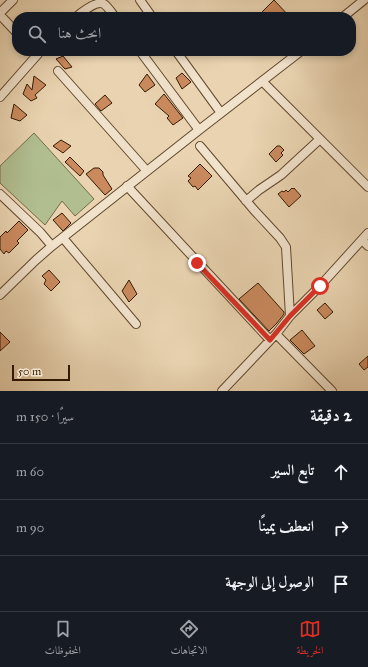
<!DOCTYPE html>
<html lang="ar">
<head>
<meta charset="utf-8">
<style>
  body { margin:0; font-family:"IM FELL Great Primer",Amiri,serif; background:#242831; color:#f1f3f6; direction:rtl }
  .scale { position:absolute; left:12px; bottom:10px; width:58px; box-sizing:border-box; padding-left:4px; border:2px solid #331a01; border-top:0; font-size:11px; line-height:14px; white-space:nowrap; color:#331a01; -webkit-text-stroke:3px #f1e2cc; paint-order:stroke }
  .stop { position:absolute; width:12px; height:12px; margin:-9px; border:3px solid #d93025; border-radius:50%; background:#fff }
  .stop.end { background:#d93025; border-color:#fff; box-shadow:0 1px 4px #0008 }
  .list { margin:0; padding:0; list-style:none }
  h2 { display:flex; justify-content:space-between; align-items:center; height:52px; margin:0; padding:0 16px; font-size:17px }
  h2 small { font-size:13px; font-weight:400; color:#9ea1a6 }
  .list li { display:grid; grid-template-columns:26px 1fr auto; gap:12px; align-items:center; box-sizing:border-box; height:56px; padding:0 16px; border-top:1px solid #363941 }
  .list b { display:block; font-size:15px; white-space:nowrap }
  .list em { font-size:13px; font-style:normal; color:#9ea1a6 }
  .icon { flex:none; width:22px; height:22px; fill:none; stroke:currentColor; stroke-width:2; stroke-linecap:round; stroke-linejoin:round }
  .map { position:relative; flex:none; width:368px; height:391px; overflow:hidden; direction:ltr }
  .search { position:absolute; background:#171b24; box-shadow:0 2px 6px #0003; left:12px; right:12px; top:12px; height:44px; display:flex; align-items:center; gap:10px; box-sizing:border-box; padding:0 14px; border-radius:16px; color:#9ea1a6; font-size:15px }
  .sheet { height:220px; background:#171b24 }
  nav { display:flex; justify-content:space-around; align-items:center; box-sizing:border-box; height:56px; border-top:1px solid #363941; background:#171b24; font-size:11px; color:#9ea1a6 }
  nav a { display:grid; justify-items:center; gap:2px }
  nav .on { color:#d93025 }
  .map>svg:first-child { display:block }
  .green { fill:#b0be90; stroke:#726c48 }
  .building { fill:#ca8a5e; stroke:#331a01 }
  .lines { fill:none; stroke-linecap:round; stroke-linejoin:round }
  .minor-casing { stroke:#60482d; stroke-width:10 }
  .minor { stroke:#f1e2cc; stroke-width:8 }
  .route { stroke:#d93025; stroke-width:5 }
</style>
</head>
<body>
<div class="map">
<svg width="368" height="391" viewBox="0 0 368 391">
  <rect width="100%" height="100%" fill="#e9d3b0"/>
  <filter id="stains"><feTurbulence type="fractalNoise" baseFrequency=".005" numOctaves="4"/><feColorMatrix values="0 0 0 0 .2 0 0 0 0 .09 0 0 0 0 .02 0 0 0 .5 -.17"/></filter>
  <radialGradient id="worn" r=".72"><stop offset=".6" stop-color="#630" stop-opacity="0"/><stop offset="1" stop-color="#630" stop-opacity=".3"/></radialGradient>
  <path class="green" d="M 34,133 L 94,199 L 75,216 L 62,201 L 45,225 L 0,183 L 0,166 Z"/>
  <path class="building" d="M 274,0 L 290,17 L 267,17 L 262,12 Z
    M 63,56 L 72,67 L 65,69 L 56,59 Z
    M 182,73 L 191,82 L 182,89 L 176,78 Z
    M 147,74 L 155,85 L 145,92 L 139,85 Z
    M 34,76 L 46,85 L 35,95 L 37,98 L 31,101 L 23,94 L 27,84 L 32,90 Z
    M 164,94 L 183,118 L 173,125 L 167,118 L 169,116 L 155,104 Z
    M 105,95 L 112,103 L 101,111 L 95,104 Z
    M 14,104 L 27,115 L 20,121 L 11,118 Z
    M 61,140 L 71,146 L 63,153 L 53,146 Z
    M 277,146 L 280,146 L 284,150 L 281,153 L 283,155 L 276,162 L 269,154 Z
    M 70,157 L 84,171 L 80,176 L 65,162 Z
    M 200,164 L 212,176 L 198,190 L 195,186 L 193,187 L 188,181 L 191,178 L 188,176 Z
    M 94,168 L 99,168 L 103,172 L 103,175 L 112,189 L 105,195 L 86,174 Z
    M 292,188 L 293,189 L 294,188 L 301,196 L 289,207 L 278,194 L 282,191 L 284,192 L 286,190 L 288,192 Z
    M 62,213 L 71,223 L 63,231 L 53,220 Z
    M 19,221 L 28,230 L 17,241 L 19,243 L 9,253 L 6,251 L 4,254 L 0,249 L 0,237 L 6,231 L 7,233 Z
    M 49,270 L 60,282 L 51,291 L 44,284 L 46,280 L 42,276 Z
    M 129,280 L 137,294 L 129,302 L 122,291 Z
    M 258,283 L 284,312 L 284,314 L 277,323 L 269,331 L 239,299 Z
    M 325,303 L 333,312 L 325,319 L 317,310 Z
    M 302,330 L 315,346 L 304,354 L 290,340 Z
    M 0,332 L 10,342 L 0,351 Z
    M 368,356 L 368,367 L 364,370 L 359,364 Z"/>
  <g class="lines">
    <defs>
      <path id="minor" d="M 140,0 L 152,17
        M 0,13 L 13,0
        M 0,15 L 17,33
        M 76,17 C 82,12 97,0 104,4 C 108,7 112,13 115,17
        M 343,17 L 364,0
        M 176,51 L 221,113 L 301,51
        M 58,71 L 146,170
        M 262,81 L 368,187
        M 0,97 L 38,54
        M 199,130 L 221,113
        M 200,146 L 254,210 L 280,238 L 286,247 L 290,316
        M 127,186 L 270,340
        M 0,194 L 40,232 L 52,246
        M 246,201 L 259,190 L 281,175 L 320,139
        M 63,238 L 136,324
        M 362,240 L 368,246
        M 0,295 L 36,260 L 52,246 L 199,130 L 140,51
        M 276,334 L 332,391
        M 222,391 L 276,334 L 290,316 L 320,286 L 368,233"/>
    </defs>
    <use href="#minor" class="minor-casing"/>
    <use href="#minor" class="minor"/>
  </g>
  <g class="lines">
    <path class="route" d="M 197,263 L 270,340 L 290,316 L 320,286"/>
  </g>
  <rect width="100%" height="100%" filter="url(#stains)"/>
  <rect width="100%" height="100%" fill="url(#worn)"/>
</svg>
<div class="scale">50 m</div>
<div class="stop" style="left:320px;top:286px"></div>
<div class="stop end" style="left:197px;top:263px"></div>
<div class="search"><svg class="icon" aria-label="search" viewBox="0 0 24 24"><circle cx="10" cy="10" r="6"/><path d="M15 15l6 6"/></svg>ابحث هنا</div>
</div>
<section class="sheet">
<h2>2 دقيقة<small>سيرًا · 150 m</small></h2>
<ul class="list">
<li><svg class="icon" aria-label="ahead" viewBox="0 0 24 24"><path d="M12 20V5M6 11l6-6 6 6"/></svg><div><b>تابع السير</b></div><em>60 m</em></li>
<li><svg class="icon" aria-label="right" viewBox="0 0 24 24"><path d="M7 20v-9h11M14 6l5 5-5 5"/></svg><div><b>انعطف يمينًا</b></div><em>90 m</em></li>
<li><svg class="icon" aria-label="arrive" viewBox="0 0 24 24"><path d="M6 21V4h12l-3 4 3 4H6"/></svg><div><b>الوصول إلى الوجهة</b></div></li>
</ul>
</section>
<nav>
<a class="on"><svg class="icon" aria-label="map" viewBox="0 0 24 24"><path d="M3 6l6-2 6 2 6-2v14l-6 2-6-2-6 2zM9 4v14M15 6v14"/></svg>الخريطة</a>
<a><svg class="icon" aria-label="directions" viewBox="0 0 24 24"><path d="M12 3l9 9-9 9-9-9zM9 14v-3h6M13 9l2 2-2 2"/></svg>الاتجاهات</a>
<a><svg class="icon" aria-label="saved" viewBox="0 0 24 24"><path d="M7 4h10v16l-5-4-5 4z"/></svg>المحفوظات</a>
</nav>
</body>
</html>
